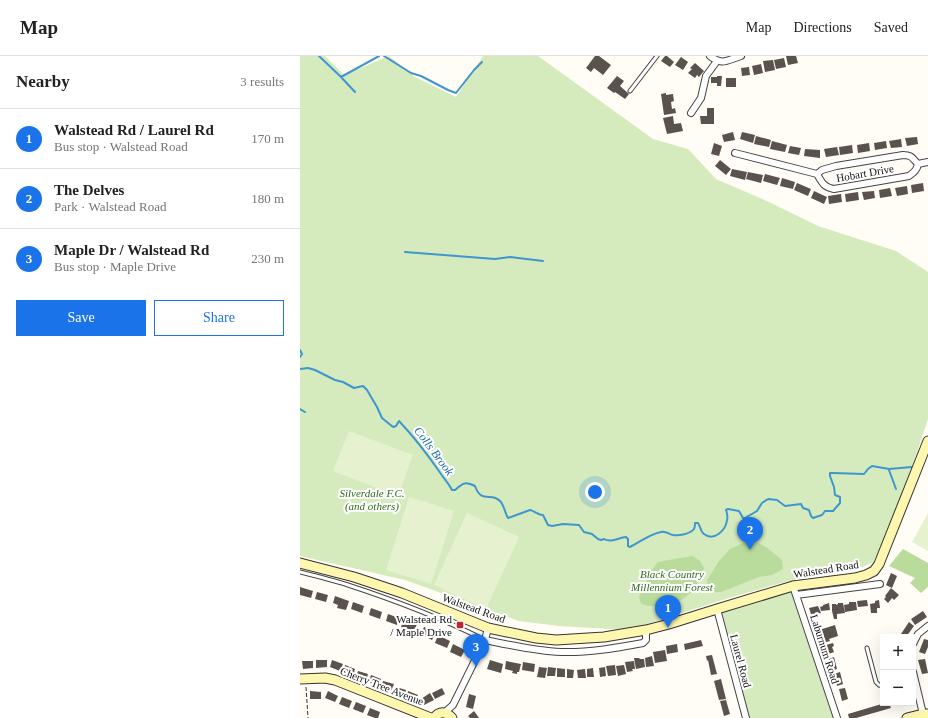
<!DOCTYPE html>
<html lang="en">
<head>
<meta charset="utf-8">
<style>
  body { margin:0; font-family:Georgia,serif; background:#f2f2f2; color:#222 }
  .controls { position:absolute; right:12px; bottom:12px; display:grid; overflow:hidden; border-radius:0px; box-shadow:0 4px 16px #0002 }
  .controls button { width:36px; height:36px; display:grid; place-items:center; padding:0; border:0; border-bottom:1px solid #e0e0e0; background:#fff; color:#222; font:20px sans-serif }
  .you { position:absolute; left:295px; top:436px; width:14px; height:14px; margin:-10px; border:3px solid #fff; border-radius:50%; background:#1a73e8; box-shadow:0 0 0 6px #1a73e833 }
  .badge { display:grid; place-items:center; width:26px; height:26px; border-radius:50%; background:#1a73e8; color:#fff; font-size:13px; font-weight:700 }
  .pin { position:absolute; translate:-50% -33px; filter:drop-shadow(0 1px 2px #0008) }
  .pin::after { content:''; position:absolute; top:21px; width:14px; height:12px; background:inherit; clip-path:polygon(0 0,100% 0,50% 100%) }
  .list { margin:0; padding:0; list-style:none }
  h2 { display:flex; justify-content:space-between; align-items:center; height:52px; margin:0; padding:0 16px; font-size:17px }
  h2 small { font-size:13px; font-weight:400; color:#767676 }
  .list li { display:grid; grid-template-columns:26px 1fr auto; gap:12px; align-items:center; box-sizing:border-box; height:60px; padding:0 16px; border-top:1px solid #e0e0e0 }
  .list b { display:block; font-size:15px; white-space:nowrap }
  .list p { margin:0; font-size:13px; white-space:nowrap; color:#767676 }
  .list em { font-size:13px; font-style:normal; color:#767676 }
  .actions { display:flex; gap:8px; padding:12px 16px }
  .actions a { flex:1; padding:9px 0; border:1px solid #1a73e8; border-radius:0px; text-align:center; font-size:14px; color:#1a73e8 }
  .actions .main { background:#1a73e8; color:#fff }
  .map { position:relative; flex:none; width:628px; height:662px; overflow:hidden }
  header { display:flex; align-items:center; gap:24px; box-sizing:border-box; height:56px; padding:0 20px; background:#fff; border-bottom:1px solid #e0e0e0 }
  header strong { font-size:19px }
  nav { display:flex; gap:22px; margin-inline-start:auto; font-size:14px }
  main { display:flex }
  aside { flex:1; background:#fff }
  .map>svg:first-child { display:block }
  .green { fill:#d5ebbd }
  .forest { fill:#b9dc9c }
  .pitch { fill:#e6f2cf }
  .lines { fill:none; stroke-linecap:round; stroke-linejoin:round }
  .stream { stroke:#3f96cf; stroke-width:2 }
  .building { fill:#5a524d }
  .lane-casing { stroke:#444; stroke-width:5 }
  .street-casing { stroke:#444; stroke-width:8 }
  .secondary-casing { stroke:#333; stroke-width:11 }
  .path { stroke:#333; stroke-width:1; stroke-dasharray:4 2; stroke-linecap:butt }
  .lane { stroke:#fff; stroke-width:3 }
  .street { stroke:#fff; stroke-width:6 }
  .secondary { stroke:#fff6b0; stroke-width:9 }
  .poi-dot { fill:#c4262e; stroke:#fff; stroke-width:1.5 }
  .labels { text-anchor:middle; stroke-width:4; stroke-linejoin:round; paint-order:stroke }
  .street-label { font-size:11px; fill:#111; stroke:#fff }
  .park-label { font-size:11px; font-style:italic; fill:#2f6b1f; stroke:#fff }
  .poi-label { font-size:11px; fill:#111; stroke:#fff; text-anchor:end }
  .water-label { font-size:12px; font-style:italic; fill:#1768a6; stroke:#fff }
</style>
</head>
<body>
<header>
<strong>Map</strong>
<nav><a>Map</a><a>Directions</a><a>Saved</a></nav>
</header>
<main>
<aside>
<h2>Nearby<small>3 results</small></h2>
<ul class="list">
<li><span class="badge">1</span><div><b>Walstead Rd / Laurel Rd</b><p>Bus stop · Walstead Road</p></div><em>170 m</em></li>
<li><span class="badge">2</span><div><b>The Delves</b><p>Park · Walstead Road</p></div><em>180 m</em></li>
<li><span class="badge">3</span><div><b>Maple Dr / Walstead Rd</b><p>Bus stop · Maple Drive</p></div><em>230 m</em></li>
</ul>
<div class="actions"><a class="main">Save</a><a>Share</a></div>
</aside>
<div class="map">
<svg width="628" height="662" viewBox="0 0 628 662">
  <rect width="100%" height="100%" fill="#fffdf5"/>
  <path class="green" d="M 0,0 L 25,0 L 44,19 L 89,0 L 115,21 L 156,41 L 183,0 L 238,0 L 353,83 L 388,93 L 416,123 L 469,146 L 518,170 L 596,195 L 628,216 L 628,363 L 612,411 L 579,496 L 573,506 L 563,511 L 485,526 L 429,542 L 328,574 L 259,570 L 219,565 L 105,524 L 0,500 Z
    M 491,534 L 533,662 L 450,662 L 420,554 Z"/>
  <path class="forest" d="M 450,484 C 463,487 472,496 482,504 L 483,513 L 472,519 L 459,521 L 421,536 L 414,536 L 408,530 L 407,524 L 419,505 L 430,493 Z
    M 603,493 L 628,507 L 628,531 L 621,537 L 610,527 L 615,522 L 589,510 Z
    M 393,500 L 400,505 L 404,512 C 400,524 393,538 381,544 C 377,546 370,547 366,548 C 357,550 350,551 341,548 L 339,541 L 351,515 L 358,506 L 380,502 Z"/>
  <path class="pitch" d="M 49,375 L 113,399 L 98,440 L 33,415 Z
    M 109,441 L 154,455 L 131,528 L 86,514 Z
    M 167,457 L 219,481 L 186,553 L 134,529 Z
    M 628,457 L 628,495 L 612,486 Z"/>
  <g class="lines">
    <path class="stream" d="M 19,0 L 41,21 L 79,0
      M 84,0 L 111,17 L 121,20 L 148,34 L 156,37 L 174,14 L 182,6
      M 41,21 L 55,36
      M 105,196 L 195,203 L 210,201 L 243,205
      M 0,294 L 2,298 L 0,301
      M 0,313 L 8,312 L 15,314 L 35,324 L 43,326 L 54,332 L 63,330 L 67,334 L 77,351 L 82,362 L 93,371 L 96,370 L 99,365 C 115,382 128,399 141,418 C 145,424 149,428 152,434 L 155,434 C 163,427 165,425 175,430 C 182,449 191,435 200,445 C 204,449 205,457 208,462 L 230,454 C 235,455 238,459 243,459 L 248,469 L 252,470 L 263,468 L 279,469 L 284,476 L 292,478 L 298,483 L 301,484 L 304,483 C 311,487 318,482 326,481 L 328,483 L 328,490 L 330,491 C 340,486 350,478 361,476 C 366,475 369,478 373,479 C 379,480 390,478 394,473 C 395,471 395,469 395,467 L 398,467 C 400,470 401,476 404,478 C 414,486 426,474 427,464 C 428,461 427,457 426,454 L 428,453 L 439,455 L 443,462 L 445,462 L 457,455 L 462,447 L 468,443 L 477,444 L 485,450 L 501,448 L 503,452 L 509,454 L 511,460 L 513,462 L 522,459 L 525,455 L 533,455 L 540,447 L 540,441 L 535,439 L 534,431 L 530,420 L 530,417 L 533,417 L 564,418 L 568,413 L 572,410 L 589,413 L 612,411
      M 0,353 L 5,356
      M 589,414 L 596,433"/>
  </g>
  <path class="building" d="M 295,0 L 299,0 L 311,9 L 303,19 L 294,12 L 291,16 L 286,12 Z
    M 365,0 L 367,0 L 374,6 L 370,11 L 361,5 Z
    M 486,0 L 496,0 L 498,7 L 488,9 Z
    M 381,1 L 388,6 L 383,14 L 375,9 Z
    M 484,2 L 486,11 L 476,13 L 474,4 Z
    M 473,4 L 475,14 L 465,16 L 463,5 Z
    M 395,7 L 404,15 L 399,21 L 397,19 L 395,22 L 388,17 L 392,13 L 390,12 Z
    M 461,8 L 463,17 L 454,19 L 452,10 Z
    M 449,11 L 450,19 L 442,20 L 441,12 Z
    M 317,20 L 324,25 L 320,30 L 329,38 L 325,43 L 315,36 L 314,37 L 307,32 Z
    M 417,20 L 422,20 L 421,30 L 417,30 L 417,27 L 411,27 L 411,21 L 417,21 Z
    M 426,22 L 436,22 L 436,31 L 426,31 Z
    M 366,37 L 366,39 L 373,38 L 374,45 L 371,46 L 372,53 L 375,52 L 376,57 L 364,59 L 361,38 Z
    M 407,52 L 414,52 L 414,68 L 401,68 L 400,60 L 407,60 Z
    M 373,60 L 374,68 L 381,67 L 383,75 L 367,78 L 363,62 Z
    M 433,76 L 435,84 L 424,86 L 422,79 Z
    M 442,76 L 455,79 L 453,87 L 440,83 Z
    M 456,80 L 471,84 L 469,91 L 454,88 Z
    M 617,81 L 618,88 L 607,90 L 605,82 Z
    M 601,83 L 602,91 L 591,92 L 589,85 Z
    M 472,85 L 487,89 L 485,96 L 470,93 Z
    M 586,85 L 587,92 L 575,94 L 574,87 Z
    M 414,87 L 422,90 L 419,100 L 411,98 Z
    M 569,87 L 570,95 L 558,97 L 557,89 Z
    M 552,89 L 553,97 L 540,99 L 539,91 Z
    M 490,90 L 501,92 L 499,99 L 488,97 Z
    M 537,91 L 539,99 L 526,101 L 524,93 Z
    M 505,93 L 520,94 L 520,102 L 504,100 Z
    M 420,104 L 431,113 L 426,119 L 415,110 Z
    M 432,113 L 447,116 L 445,124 L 430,120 Z
    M 448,116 L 463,119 L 461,127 L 446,123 Z
    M 465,118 L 480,122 L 477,129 L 463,125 Z
    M 482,122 L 495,126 L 493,133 L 480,130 Z
    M 497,127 L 511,133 L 508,140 L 494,134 Z
    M 623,127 L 624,135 L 612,137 L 611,129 Z
    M 607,130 L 608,138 L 597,140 L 595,132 Z
    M 590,132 L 592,140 L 580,142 L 579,134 Z
    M 514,135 L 527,141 L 524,148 L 511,142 Z
    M 574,135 L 575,142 L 564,144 L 562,136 Z
    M 558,136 L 559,144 L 546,146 L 545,138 Z
    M 541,138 L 542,146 L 529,148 L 528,140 Z
    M 591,517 L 597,520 L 592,532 L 586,529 Z
    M 0,531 L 13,535 L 11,542 L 0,539 Z
    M 591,532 L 599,539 L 594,544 L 592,542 L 588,547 L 584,543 L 586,541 L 585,540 Z
    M 17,536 L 28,539 L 26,546 L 15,543 Z
    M 35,540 L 49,545 L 46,554 L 37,552 L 38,549 L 33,547 Z
    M 567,544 L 568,550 L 558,551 L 557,545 Z
    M 579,544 L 580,552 L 577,552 L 577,557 L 571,557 L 570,548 L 575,547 L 575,545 Z
    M 53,546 L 64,550 L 62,557 L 51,553 Z
    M 549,546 L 556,546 L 557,554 L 545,556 L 544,549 L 549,548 Z
    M 529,547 L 530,554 L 521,555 L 520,551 L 523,550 L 523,549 Z
    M 538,547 L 543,547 L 545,557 L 537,558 L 537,563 L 534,563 L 532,555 L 532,548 L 536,548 L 536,549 L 538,548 Z
    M 518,550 L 521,557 L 511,558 L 509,552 Z
    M 71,552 L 82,556 L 80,563 L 69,559 Z
    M 623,555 L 627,561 L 615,569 L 611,563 Z
    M 88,558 L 99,562 L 97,569 L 86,565 Z
    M 104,563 L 117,568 L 114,576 L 101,571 Z
    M 609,566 L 614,570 L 606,581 L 605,581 L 601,578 Z
    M 535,569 L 538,580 L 529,583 L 530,585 L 523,587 L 521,582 L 519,582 L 516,575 Z
    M 124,571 L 136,576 L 132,584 L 121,578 Z
    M 138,579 L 150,585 L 147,592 L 135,587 Z
    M 624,583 L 628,584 L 628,591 L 625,598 L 619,596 Z
    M 401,584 L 403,590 L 385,594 L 384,588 Z
    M 533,587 L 534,590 L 532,591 L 534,596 L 526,599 L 522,590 Z
    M 153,588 L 165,594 L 161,601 L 150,596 Z
    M 377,588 L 378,596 L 367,598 L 366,590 Z
    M 365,594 L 367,605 L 355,607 L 353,596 Z
    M 412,599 L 417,618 L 411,619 L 408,604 L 407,605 L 406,600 Z
    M 352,600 L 354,610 L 346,611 L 345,602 Z
    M 534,601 L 537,613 L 531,615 L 529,603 Z
    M 334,602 L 339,602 L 340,603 L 344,603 L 345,611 L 336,613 Z
    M 625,603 L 628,617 L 622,618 L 618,604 Z
    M 16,604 L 27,604 L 27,611 L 16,612 Z
    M 32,604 L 43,608 L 40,615 L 30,611 Z
    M 190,604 L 203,608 L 201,617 L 187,613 Z
    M 2,605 L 13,605 L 13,612 L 3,613 Z
    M 206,605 L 221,608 L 219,616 L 217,616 L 217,618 L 212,617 L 213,615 L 205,613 Z
    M 334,605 L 335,613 L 332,613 L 333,615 L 327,616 L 325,606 Z
    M 223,606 L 235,608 L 234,616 L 222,614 Z
    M 45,609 L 55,613 L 53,620 L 43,616 Z
    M 315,609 L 316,619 L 308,620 L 306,610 Z
    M 324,609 L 326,618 L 318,620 L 316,610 Z
    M 239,611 L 247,612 L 245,622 L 237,621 Z
    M 248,611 L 256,612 L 255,620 L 247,620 Z
    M 305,611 L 306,620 L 300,621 L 299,612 Z
    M 257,612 L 265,613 L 265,621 L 257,621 Z
    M 293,612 L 294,621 L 287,621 L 287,613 Z
    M 267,613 L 274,614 L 273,622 L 267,622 Z
    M 285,613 L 286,622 L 278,622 L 277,614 Z
    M 58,615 L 68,618 L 66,625 L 56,622 Z
    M 540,616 L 543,628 L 537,630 L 534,618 Z
    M 71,619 L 81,623 L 79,630 L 69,626 Z
    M 421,623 L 426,643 L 419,644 L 414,625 Z
    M 83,625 L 94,628 L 91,635 L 81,632 Z
    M 96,631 L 106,634 L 104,641 L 94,638 Z
    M 142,632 L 145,638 L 135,643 L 132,637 Z
    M 545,632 L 548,643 L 542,645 L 539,633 Z
    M 10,635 L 21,636 L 21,643 L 10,643 Z
    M 28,635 L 38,640 L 35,646 L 25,642 Z
    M 108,635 L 118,639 L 116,646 L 106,642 Z
    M 130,637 L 134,644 L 124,649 L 121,643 Z
    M 169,638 L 176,640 L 173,653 L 166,651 Z
    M 42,641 L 52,645 L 49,652 L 39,648 Z
    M 426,644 L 430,658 L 424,660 L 420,645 Z
    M 56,646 L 66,650 L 63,657 L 53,653 Z
    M 585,647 L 589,647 L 591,652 L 556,662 L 549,662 L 548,658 Z
    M 70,652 L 80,656 L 78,662 L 75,662 L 67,659 Z
    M 174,655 L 177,659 L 179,662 L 170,662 L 168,660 Z"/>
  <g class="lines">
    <defs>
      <path id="lane" d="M 330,35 L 357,0
        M 0,516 C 16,520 32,524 48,529 C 94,544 141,562 185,584
        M 567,592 L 576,626 L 579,629 L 583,630"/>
      <path id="street" d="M 410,0 C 423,10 427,4 441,0
        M 391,57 L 401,42 L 406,20 L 417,5
        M 435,97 L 517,118 C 522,127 524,131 534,133 L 609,120 C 614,116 617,114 618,108 C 612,102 612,99 603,99 L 536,110 L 522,114 L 517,118
        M 618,108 L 628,106
        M 493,530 L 537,662
        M 496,539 L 580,528
        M 417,553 L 446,662
        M 185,584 C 210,589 235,595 261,596 C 288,597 316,592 343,587 L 346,584 L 346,574
        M 613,588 L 618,578 L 628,570
        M 613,616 L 623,658
        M 144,657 L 153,649 L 185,584 L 188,572"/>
      <path id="secondary" d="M 0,507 L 54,521 L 102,537 L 188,572 L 236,582 L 256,584 L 304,581 L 346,574 L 369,568 L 417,553 L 493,530 L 555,522 L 566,519 L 574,515 L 579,508 L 628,385
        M 0,623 L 25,622 L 35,624 L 131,662
        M 134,662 C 139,655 146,655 152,662
        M 607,662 L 623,658 L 628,658"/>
    </defs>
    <use href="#lane" class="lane-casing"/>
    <use href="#street" class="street-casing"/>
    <use href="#secondary" class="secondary-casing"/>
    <path class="path" d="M 6,631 L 8,662"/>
    <use href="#lane" class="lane"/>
    <use href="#street" class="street"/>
    <use href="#secondary" class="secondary"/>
  </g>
  <rect class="poi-dot" x="156" y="565" width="8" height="8" rx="2"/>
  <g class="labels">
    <g class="street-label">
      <text transform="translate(565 117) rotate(-10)" y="4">Hobart Drive</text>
      <text transform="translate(526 513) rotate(-9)" y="4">Walstead Road</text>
      <text transform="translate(174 552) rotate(20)" y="4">Walstead Road</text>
      <text transform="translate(525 593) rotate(72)" y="4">Laburnum Road</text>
      <text transform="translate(441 605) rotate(75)" y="4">Laurel Road</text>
      <text transform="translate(82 630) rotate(21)" y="4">Cherry Tree Avenue</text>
    </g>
    <g class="park-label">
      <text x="72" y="441">Silverdale F.C.<tspan x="72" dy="13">(and others)</tspan></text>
      <text x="372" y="522">Black Country<tspan x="372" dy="13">Millennium Forest</tspan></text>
    </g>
    <g class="poi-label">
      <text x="152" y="567">Walstead Rd<tspan x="152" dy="13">/ Maple Drive</tspan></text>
    </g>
    <g class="water-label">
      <text transform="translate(134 395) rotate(53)" y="4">Colls Brook</text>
    </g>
  </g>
</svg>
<div class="controls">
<button>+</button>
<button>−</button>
</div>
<div class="you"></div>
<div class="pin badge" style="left:368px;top:572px">1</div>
<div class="pin badge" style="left:450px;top:494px">2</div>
<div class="pin badge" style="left:176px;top:611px">3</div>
</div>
</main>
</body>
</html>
